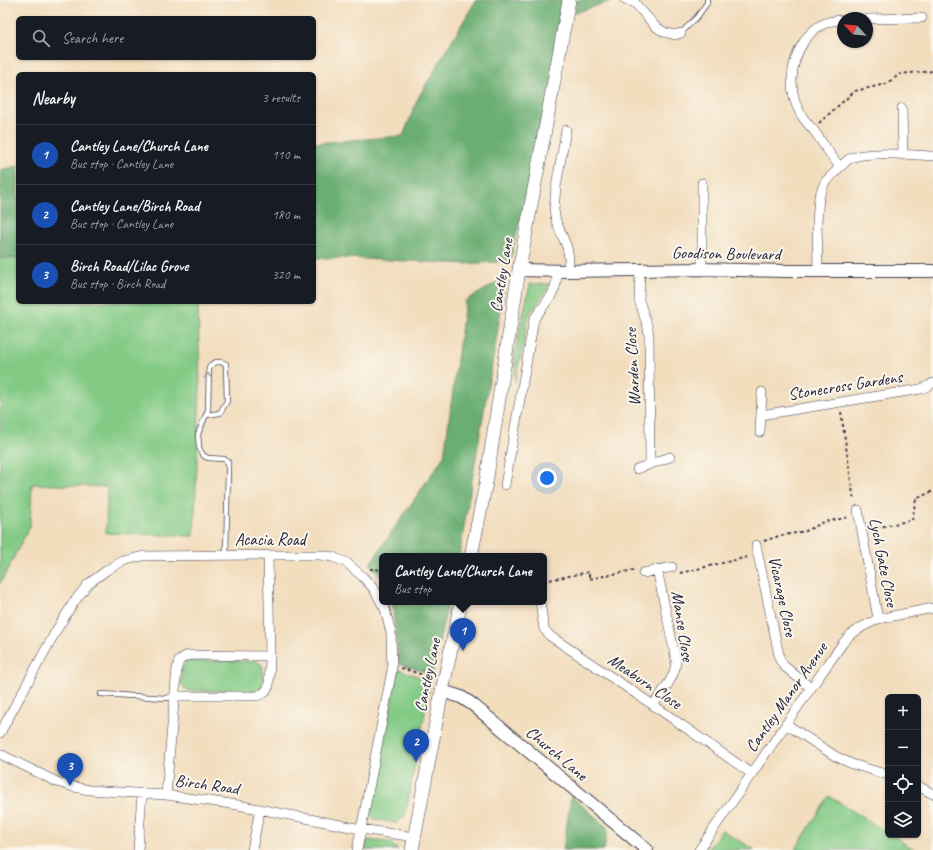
<!DOCTYPE html>
<html lang="en">
<head>
<meta charset="utf-8">
<style>
  body { margin:0; font-family:Caveat,sans-serif; background:#20242c; color:#f1f3f6 }
  .controls { position:absolute; right:12px; bottom:12px; display:grid; overflow:hidden; border-radius:6px; box-shadow:0 1px 3px #0004 }
  .controls button { width:36px; height:36px; display:grid; place-items:center; padding:0; border:0; border-bottom:1px solid #363941; background:#171b24; color:#f1f3f6; font:20px sans-serif }
  .compass { position:absolute; left:837px; top:12px; width:36px; height:36px; border-radius:50%; background:#171b24; box-shadow:0 1px 3px #0004; rotate:296deg }
  .you { position:absolute; left:547px; top:478px; width:14px; height:14px; margin:-10px; border:3px solid #fff; border-radius:50%; background:#1a73e8; box-shadow:0 0 0 6px #1a73e833 }
  .badge { display:grid; place-items:center; width:26px; height:26px; border-radius:50%; background:#d1495b; color:#fff; font-size:13px; font-weight:700 }
  .pin { position:absolute; translate:-50% -33px; filter:drop-shadow(0 1px 2px #0008) }
  .pin::after { content:''; position:absolute; top:21px; width:14px; height:12px; background:inherit; clip-path:polygon(0 0,100% 0,50% 100%) }
  .popup { position:absolute; left:379px; top:553px; width:168px; height:52px; box-sizing:border-box; display:grid; place-content:center; border-radius:6px; background:#171b24; filter:drop-shadow(0 1px 3px #0005); font-size:13px; white-space:nowrap; color:#9ea1a6 }
  .popup b { font-size:15px; color:#f1f3f6 }
  .popup::after { content:''; position:absolute; left:50%; top:100%; margin-left:-8px; border:8px solid transparent; border-top-color:#171b24 }
  .list { margin:0; padding:0; list-style:none }
  h2 { display:flex; justify-content:space-between; align-items:center; height:52px; margin:0; padding:0 16px; font-size:17px }
  h2 small { font-size:13px; font-weight:400; color:#9ea1a6 }
  .list li { display:grid; grid-template-columns:26px 1fr auto; gap:12px; align-items:center; box-sizing:border-box; height:60px; padding:0 16px; border-top:1px solid #363941 }
  .list b { display:block; font-size:15px; white-space:nowrap }
  .list p { margin:0; font-size:13px; white-space:nowrap; color:#9ea1a6 }
  .list em { font-size:13px; font-style:normal; color:#9ea1a6 }
  .icon { flex:none; width:22px; height:22px; fill:none; stroke:currentColor; stroke-width:2; stroke-linecap:round; stroke-linejoin:round }
  .map { position:relative; flex:none; width:933px; height:850px; overflow:hidden }
  .search { position:absolute; background:#171b24; box-shadow:0 1px 3px #0004; left:16px; top:16px; width:300px; height:44px; display:flex; align-items:center; gap:10px; box-sizing:border-box; padding:0 14px; border-radius:6px; color:#9ea1a6; font-size:15px }
  .panel { position:absolute; background:#171b24; box-shadow:0 1px 3px #0004; left:16px; top:72px; width:300px; height:232px; border-radius:6px }
  .map>svg:first-child { display:block }
  .green { fill:#83ca85; stroke:#527660 }
  .forest { fill:#6aae72; stroke:#466856 }
  .lines { fill:none; stroke-linecap:round; stroke-linejoin:round }
  .service-casing { stroke:#413e4e; stroke-width:6 }
  .minor-casing { stroke:#413e4e; stroke-width:10 }
  .tertiary-casing { stroke:#413e4e; stroke-width:14 }
  .secondary-casing { stroke:#413e4e; stroke-width:14 }
  .path { stroke:#413e4e; stroke-width:2; stroke-dasharray:3 3; stroke-linecap:butt }
  .service { stroke:#fff; stroke-width:4.5 }
  .minor { stroke:#fff; stroke-width:9 }
  .tertiary { stroke:#fff; stroke-width:12 }
  .secondary { stroke:#fff; stroke-width:13 }
  .oneway { stroke:#9c9ca7 }
  .labels { text-anchor:middle; stroke-width:4; stroke-linejoin:round; paint-order:stroke }
  .street-label { font-size:17px; fill:#22223b; stroke:#fbf7ec }
</style>
</head>
<body>
<div class="map">
<svg width="933" height="850" viewBox="0 0 933 850">
  <rect width="100%" height="100%" fill="#fbf7ec"/>
  <filter id="ink" filterUnits="userSpaceOnUse"><feTurbulence type="fractalNoise" baseFrequency=".025" numOctaves="2"/><feDisplacementMap in="SourceGraphic" scale="8" xChannelSelector="R" yChannelSelector="G"/><feConvolveMatrix kernelMatrix="1 2 1 2 8 2 1 2 1" color-interpolation-filters="sRGB"/></filter>
  <filter id="wash" filterUnits="userSpaceOnUse"><feTurbulence type="fractalNoise" baseFrequency=".012" numOctaves="4" result="noise"/><feDisplacementMap in="SourceGraphic" scale="16" xChannelSelector="R" yChannelSelector="G"/><feGaussianBlur stdDeviation="0.9" result="paint"/><feColorMatrix in="noise" values="0 0 0 0 0 0 0 0 0 0 0 0 0 0 0 0 0 1.4 0 .05"/><feComposite in="paint" operator="in"/></filter>
  <g filter="url(#wash)">
    <rect width="100%" height="100%" fill="#f2ddbd"/>
    <path class="green" d="M 0,258 L 18,258 L 18,302 L 198,302 L 200,388 L 194,536 L 106,533 L 107,487 L 32,484 L 30,526 L 0,584 Z
      M 530,284 L 551,284 L 529,315 L 515,382 L 514,355 Z
      M 187,661 L 256,661 L 261,664 L 263,667 L 263,684 L 259,689 L 255,691 L 190,691 L 185,689 L 181,684 L 182,667 Z
      M 398,669 L 431,681 L 405,816 L 396,823 L 374,819 L 370,811 Z
      M 829,796 L 888,833 L 888,835 L 892,835 L 913,849 L 916,850 L 795,850 Z
      M 722,830 L 755,850 L 707,850 Z
      M 367,840 L 390,842 L 398,850 L 365,850 Z"/>
    <path class="forest" d="M 476,0 L 569,0 L 526,195 L 510,261 L 467,264 L 347,258 L 314,258 L 314,143 L 403,136 L 418,98 Z
      M 577,0 L 615,0 L 574,13 Z
      M 18,166 L 18,258 L 0,258 L 0,170 Z
      M 506,277 L 497,335 L 459,556 L 382,556 L 382,578 L 370,564 L 444,456 L 465,301 Z
      M 392,602 L 448,602 L 432,674 L 399,664 Z
      M 571,796 L 608,828 L 604,850 L 563,850 Z"/>
  </g>
  <g filter="url(#ink)">
    <g class="lines">
      <defs>
        <path id="service" d="M 681,33 L 697,17 L 707,3 L 707,0
          M 206,415 L 220,413 L 227,401 L 226,367 L 226,364 C 219,360 212,362 209,368 L 208,410 L 198,434 L 199,447 L 201,452 L 204,456 L 208,458 L 224,459 L 228,462 L 228,470 L 226,555
          M 101,694 L 166,698 L 174,696"/>
        <path id="minor" d="M 625,0 L 634,2 L 655,26 L 664,32 L 675,35 L 681,33
          M 867,19 L 922,18
          M 902,108 L 903,155
          M 566,130 L 556,187 L 554,210 L 556,221 L 567,247 L 569,258 L 568,271
          M 840,167 C 843,165 846,161 849,159 C 865,150 914,155 933,156
          M 702,183 L 702,269
          M 640,270 L 639,300 L 648,328 L 649,337 L 650,464
          M 818,271 L 817,221 L 819,197 L 825,182 L 840,167 C 831,156 823,144 815,132 C 810,126 804,120 800,113 C 788,90 790,64 803,43 C 812,28 825,20 843,20
          M 761,415 L 921,389 L 928,386 L 933,383
          M 760,432 L 762,392
          M 637,469 L 670,457
          M 505,485 L 534,319 L 551,296 L 555,288 L 558,271
          M 858,510 L 878,619
          M 756,545 L 780,660 L 784,666 L 811,688
          M 643,573 L 672,567
          M 540,602 L 544,629 L 550,636 L 653,705 L 752,774
          M 174,696 L 257,696 L 264,693 L 269,686 L 270,656 L 268,555
          M 653,705 C 663,691 676,677 676,660 L 657,569
          M 786,724 L 835,756 L 852,764 L 888,775
          M 0,733 L 57,629 L 74,602 L 88,584 L 107,570 L 123,561 L 143,556 L 268,555 L 320,555 L 333,557 L 347,563 L 363,577 L 374,589 L 385,609 L 391,633 L 392,670 L 357,850
          M 0,754 L 57,782 L 70,786 L 89,790 L 166,795 L 238,805 L 361,829 L 414,837
          M 918,786 L 933,794
          M 166,795 L 177,668 L 179,661 L 184,657 L 189,655 L 270,656
          M 138,850 L 142,793
          M 252,850 L 260,809
          M 699,850 L 811,688 L 843,643 L 850,635 L 862,627 L 878,619 L 933,608"/>
        <path id="tertiary" d="M 519,270 L 568,271 L 702,269 L 783,271 L 933,271
          M 442,691 L 461,697 L 472,704 L 647,850"/>
        <path id="secondary" d="M 471,556 L 486,483 L 519,270 L 569,0
          M 412,850 L 442,691 L 461,602"/>
      </defs>
      <use href="#service" class="service-casing"/>
      <use href="#minor" class="minor-casing"/>
      <use href="#tertiary" class="tertiary-casing"/>
      <use href="#secondary" class="secondary-casing"/>
      <path class="path" d="M 819,123 L 855,91 L 886,84 L 900,74 L 933,71
        M 841,412 L 854,501
        M 871,529 L 912,520 L 916,499 L 933,491
        M 764,541 L 779,536 L 806,531 L 824,522 L 850,517
        M 370,569 L 382,570
        M 680,573 L 748,557
        M 544,581 L 589,572 L 589,579 L 634,570
        M 401,668 L 433,678"/>
      <use href="#service" class="service"/>
      <use href="#minor" class="minor"/>
      <use href="#tertiary" class="tertiary"/>
      <use href="#secondary" class="secondary"/>
    </g>
    <defs><path id="oneway-chevron" d="M-2-3.5L2.5 0L-2 3.5" fill="none" stroke-width="1.6" stroke-linecap="round" stroke-linejoin="round"/></defs>
    <use class="oneway" href="#oneway-chevron" transform="translate(208 376) rotate(-88)"/>
  </g>
  <g class="labels">
    <g class="street-label">
      <text transform="translate(726 253) rotate(1)" y="6">Goodison Boulevard</text>
      <text transform="translate(501 275) rotate(-81)" y="6">Cantley Lane</text>
      <text transform="translate(632 367) rotate(-93)" y="6">Warden Close</text>
      <text transform="translate(845 385) rotate(-9)" y="6">Stonecross Gardens</text>
      <text x="270" y="545">Acacia Road</text>
      <text transform="translate(884 562) rotate(79)" y="6">Lych Gate Close</text>
      <text transform="translate(783 596) rotate(78)" y="6">Vicarage Close</text>
      <text transform="translate(683 626) rotate(81)" y="6">Manse Close</text>
      <text transform="translate(427 675) rotate(-78)" y="6">Cantley Lane</text>
      <text transform="translate(645 681) rotate(34)" y="6">Meaburn Close</text>
      <text transform="translate(786 697) rotate(-55)" y="6">Cantley Manor Avenue</text>
      <text transform="translate(557 753) rotate(40)" y="6">Church Lane</text>
      <text transform="translate(207 784) rotate(8)" y="6">Birch Road</text>
    </g>
  </g>
</svg>
<div class="controls">
<button>+</button>
<button>−</button>
<button><svg class="icon" aria-label="locate" viewBox="0 0 24 24"><circle cx="12" cy="12" r="6"/><path d="M12 2v4M12 18v4M2 12h4M18 12h4"/></svg></button>
<button><svg class="icon" aria-label="layers" viewBox="0 0 24 24"><path d="M12 4l9 5-9 5-9-5zM3 14l9 5 9-5"/></svg></button>
</div>
<svg class="compass" viewBox="-18 -18 36 36"><path d="M0-13l5 13h-10z" fill="#e53935"/><path d="M0 13l5-13h-10z" fill="#9ea1a6"/></svg>
<div class="you"></div>
<div class="pin badge" style="left:463px;top:651px;background:#1a4fb4">1</div>
<div class="popup"><b>Cantley Lane/Church Lane</b>Bus stop</div>
<div class="pin badge" style="left:416px;top:762px;background:#1a4fb4">2</div>
<div class="pin badge" style="left:70px;top:786px;background:#1a4fb4">3</div>
<div class="search"><svg class="icon" aria-label="search" viewBox="0 0 24 24"><circle cx="10" cy="10" r="6"/><path d="M15 15l6 6"/></svg>Search here</div>
<section class="panel">
<h2>Nearby<small>3 results</small></h2>
<ul class="list">
<li><span class="badge" style="background:#1a4fb4">1</span><div><b>Cantley Lane/Church Lane</b><p>Bus stop · Cantley Lane</p></div><em>110 m</em></li>
<li><span class="badge" style="background:#1a4fb4">2</span><div><b>Cantley Lane/Birch Road</b><p>Bus stop · Cantley Lane</p></div><em>180 m</em></li>
<li><span class="badge" style="background:#1a4fb4">3</span><div><b>Birch Road/Lilac Grove</b><p>Bus stop · Birch Road</p></div><em>320 m</em></li>
</ul>
</section>
</div>
</body>
</html>
